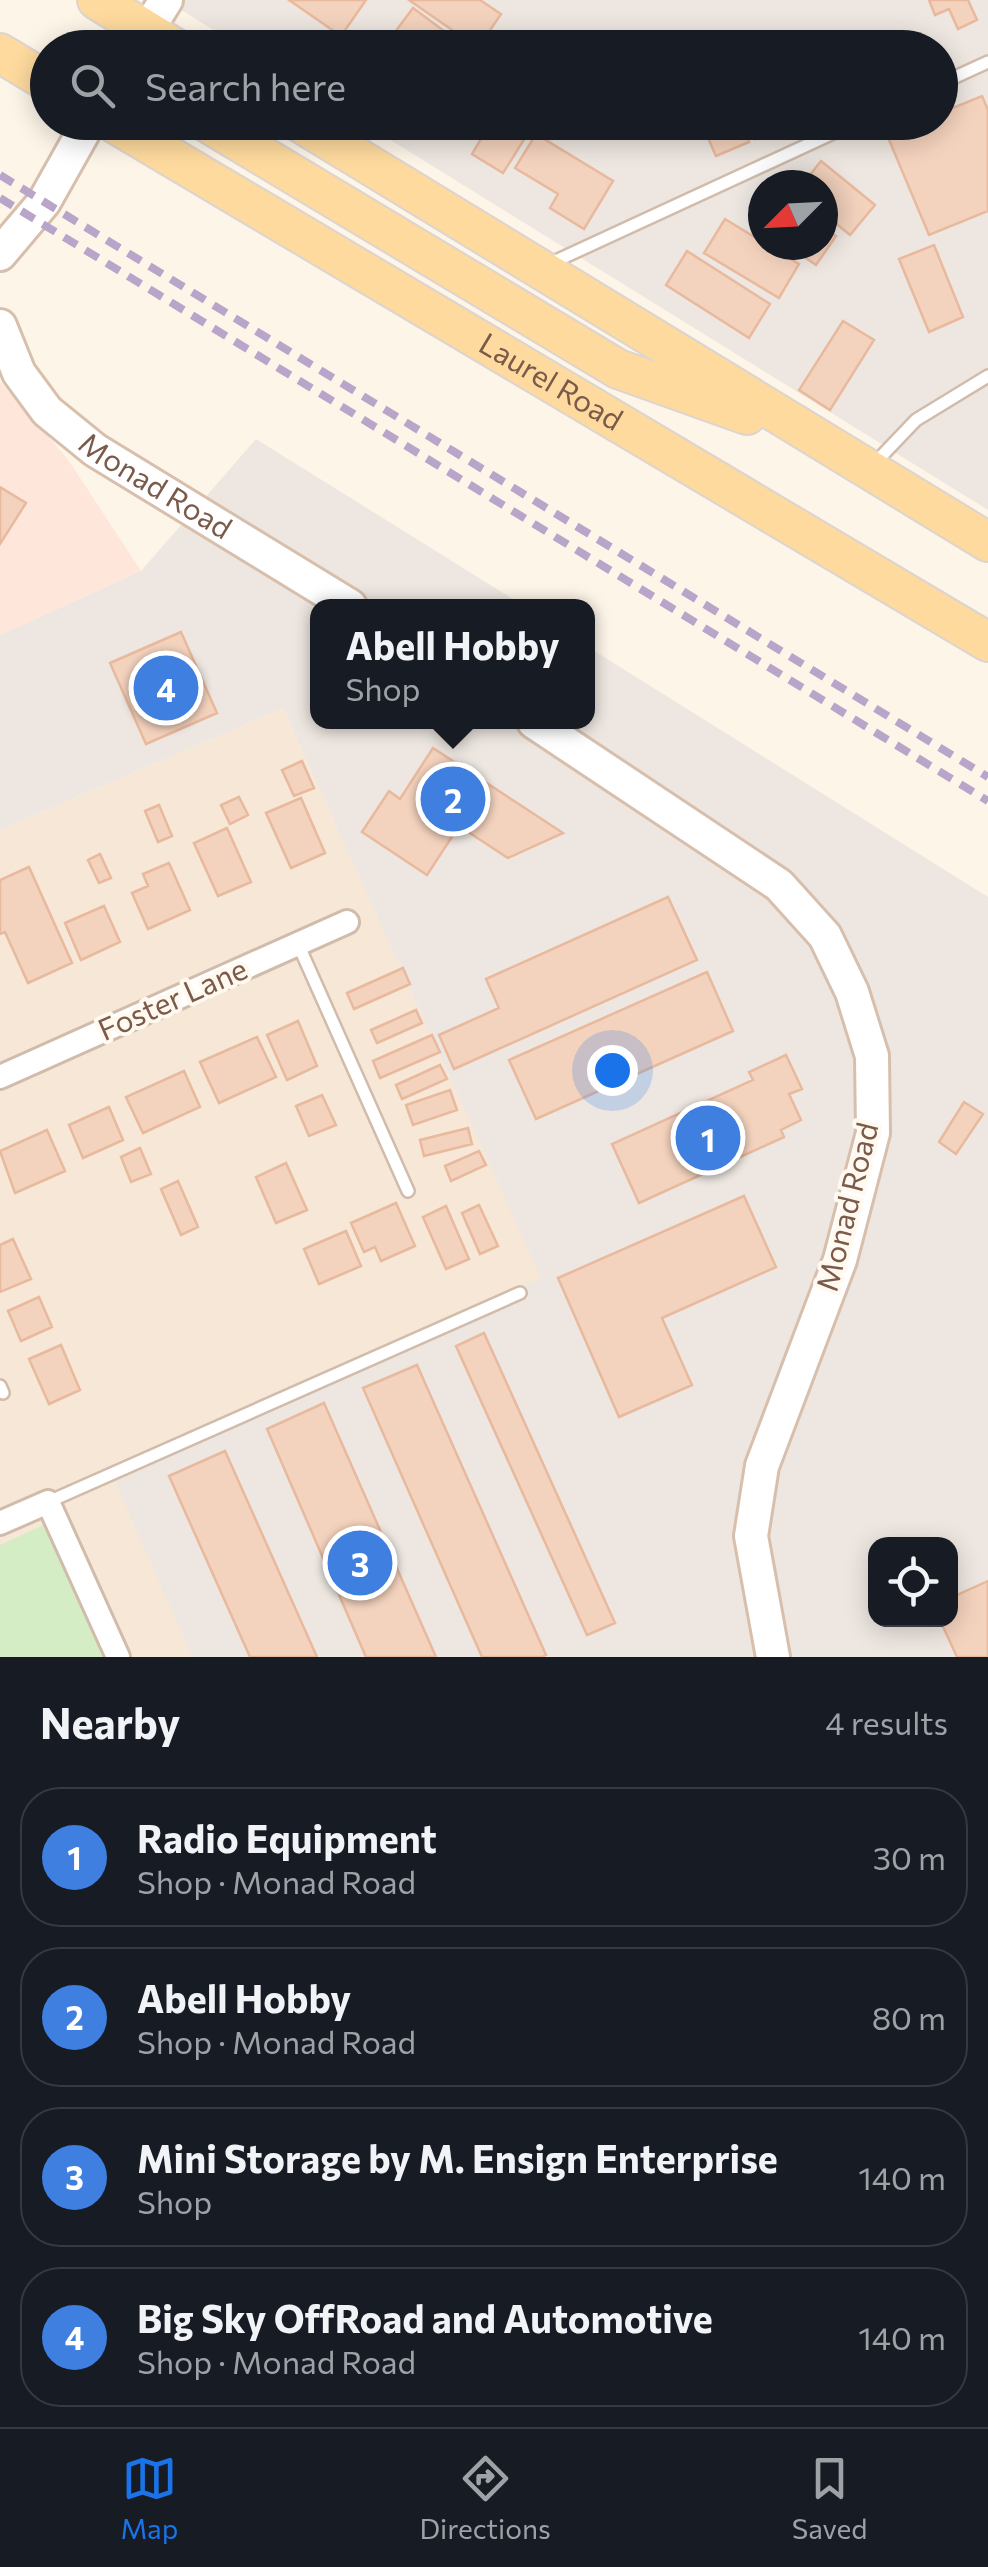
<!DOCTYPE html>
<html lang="en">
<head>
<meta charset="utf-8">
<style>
  body { margin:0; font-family:Commissioner,sans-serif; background:#20242c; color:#f1f3f6 }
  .controls { position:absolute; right:30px; bottom:30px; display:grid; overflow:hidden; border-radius:20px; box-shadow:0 5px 25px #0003 }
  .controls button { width:90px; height:90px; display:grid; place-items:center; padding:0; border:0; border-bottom:2px solid #363941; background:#171b24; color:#f1f3f6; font:50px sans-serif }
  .compass { position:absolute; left:748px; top:170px; width:90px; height:90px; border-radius:50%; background:#171b24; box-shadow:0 5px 25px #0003; rotate:246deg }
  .you { position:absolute; left:612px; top:1070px; width:35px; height:35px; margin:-25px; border:8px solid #fff; border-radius:50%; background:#1a73e8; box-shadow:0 0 0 15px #1a73e833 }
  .badge { display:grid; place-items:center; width:65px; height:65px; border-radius:50%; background:#1a73e8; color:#fff; font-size:32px; font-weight:700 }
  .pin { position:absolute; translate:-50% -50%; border:5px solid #fff; box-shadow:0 2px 10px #0006 }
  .popup { position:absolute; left:310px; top:599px; width:285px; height:130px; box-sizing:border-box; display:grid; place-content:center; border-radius:20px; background:#171b24; filter:drop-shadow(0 2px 8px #0005); font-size:32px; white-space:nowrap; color:#9ea1a6 }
  .popup b { font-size:38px; color:#f1f3f6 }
  .popup::after { content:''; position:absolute; left:50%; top:100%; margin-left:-20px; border:20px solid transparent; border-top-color:#171b24 }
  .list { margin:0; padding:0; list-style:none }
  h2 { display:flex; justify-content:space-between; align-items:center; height:130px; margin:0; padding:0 40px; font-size:42px }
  h2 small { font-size:32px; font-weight:400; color:#9ea1a6 }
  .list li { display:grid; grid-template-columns:65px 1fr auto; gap:30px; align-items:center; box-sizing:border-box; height:140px; margin:0 20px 20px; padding:0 20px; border:2px solid #363941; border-radius:40px }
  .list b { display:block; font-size:38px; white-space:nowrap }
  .list p { margin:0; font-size:32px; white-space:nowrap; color:#9ea1a6 }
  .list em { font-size:32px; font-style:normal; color:#9ea1a6 }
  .icon { flex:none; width:55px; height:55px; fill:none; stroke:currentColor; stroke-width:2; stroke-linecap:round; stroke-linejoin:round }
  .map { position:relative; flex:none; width:988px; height:1657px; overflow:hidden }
  .search { position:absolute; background:#171b24; box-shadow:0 5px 25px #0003; left:30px; right:30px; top:30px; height:110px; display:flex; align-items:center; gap:25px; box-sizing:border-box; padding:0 35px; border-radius:55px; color:#9ea1a6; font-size:38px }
  .sheet { height:770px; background:#171b24 }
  nav { display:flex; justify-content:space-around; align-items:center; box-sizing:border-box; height:140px; border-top:2px solid #363941; background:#171b24; font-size:28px; color:#9ea1a6 }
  nav a { display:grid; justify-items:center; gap:5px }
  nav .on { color:#1a73e8 }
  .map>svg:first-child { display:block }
  .residential { fill:#f6e7d6 }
  .commercial { fill:#fee6db }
  .industrial { fill:#eee7e1; fill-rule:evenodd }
  .green { fill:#d5edc5 }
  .building { fill:#f4d3be; stroke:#e8b99d; stroke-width:2.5 }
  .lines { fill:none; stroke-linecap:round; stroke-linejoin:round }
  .lane-casing { stroke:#d1bcac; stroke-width:16 }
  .street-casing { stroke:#d1bcac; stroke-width:28 }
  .secondary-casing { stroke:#d7bfac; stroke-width:38 }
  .primary-casing { stroke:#dcd4d0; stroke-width:42 }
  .lane { stroke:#fff; stroke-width:11 }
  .street { stroke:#fff; stroke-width:22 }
  .secondary { stroke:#fff; stroke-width:32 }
  .primary { stroke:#feda9e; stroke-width:38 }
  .rail { stroke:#b8a5c9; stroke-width:8; stroke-dasharray:15 10; stroke-linecap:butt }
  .labels { text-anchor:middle; stroke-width:8; stroke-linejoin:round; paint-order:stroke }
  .street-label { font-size:30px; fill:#7a5a4a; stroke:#fff9f0 }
</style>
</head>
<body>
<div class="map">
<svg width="988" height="1657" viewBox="0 0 988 1657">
  <rect width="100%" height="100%" fill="#fdf5e8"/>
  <path class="residential" d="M 283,708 L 542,1279 L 113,1474 L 192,1657 L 0,1657 L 0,830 Z"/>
  <path class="commercial" d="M 0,382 L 67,458 L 141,571 L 0,635 Z"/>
  <path class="industrial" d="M 165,0 L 988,0 L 988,510 L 363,123 L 940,122 L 940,48 L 241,47 ZM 763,185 L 823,185 L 823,245 L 763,245 Z
    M 256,439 L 524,606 L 318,606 L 318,722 L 588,722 L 588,647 L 988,897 L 988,1657 L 192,1657 L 112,1474 L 541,1278 L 283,708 L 0,830 L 0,635 L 141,571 ZM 876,1544 L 950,1544 L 950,1620 L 876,1620 Z"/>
  <path class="green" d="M 48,1523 L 108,1657 L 0,1657 L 0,1545 Z"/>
  <path class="building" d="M 289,0 L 366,0 L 341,36 Z
    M 409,0 L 480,0 L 501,14 L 478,48 Z
    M 929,0 L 968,0 L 977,20 L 958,29 L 949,9 L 935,15 Z
    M 413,8 L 444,31 L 431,48 L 383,48 Z
    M 982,96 L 988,110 L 988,211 L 929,235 L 887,135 L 917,122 L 940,122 L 940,113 Z
    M 491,122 L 535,122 L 503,173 L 472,154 Z
    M 701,122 L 740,122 L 749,142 L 716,156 Z
    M 748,122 L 787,122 L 788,125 L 755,139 Z
    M 536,134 L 613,181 L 584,229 L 550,208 L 558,194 L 515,168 Z
    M 821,161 L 875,205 L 850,235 L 823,213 L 823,185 L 802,185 Z
    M 725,219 L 799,264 L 779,298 L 704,253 Z
    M 823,227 L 836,236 L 816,265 L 787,245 L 823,245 Z
    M 934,245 L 963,317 L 929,332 L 899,259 Z
    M 687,251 L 770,304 L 749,338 L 666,285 Z
    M 843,321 L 874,340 L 830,410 L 799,390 Z
    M 0,487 L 26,503 L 0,544 Z
    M 181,632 L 217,713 L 146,744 L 110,663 Z
    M 433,748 L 563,833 L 508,858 L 459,826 L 427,875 L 362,832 L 389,791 L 400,799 Z
    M 302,761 L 314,788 L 294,796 L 282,770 Z
    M 239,797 L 248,815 L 230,824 L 221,805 Z
    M 301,798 L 325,853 L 291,868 L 266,813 Z
    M 159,805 L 172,836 L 158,842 L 145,811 Z
    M 227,828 L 251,882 L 218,896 L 194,843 Z
    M 100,854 L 111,878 L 99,883 L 88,860 Z
    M 169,863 L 190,910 L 148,929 L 132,893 L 148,886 L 143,874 Z
    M 29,867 L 72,963 L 28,983 L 5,932 L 0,934 L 0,880 Z
    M 668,897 L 697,960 L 454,1069 L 439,1035 L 499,1008 L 486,979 Z
    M 104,906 L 120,942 L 81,960 L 65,923 Z
    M 403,968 L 410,984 L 354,1009 L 347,993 Z
    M 707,972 L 733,1031 L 536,1119 L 509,1060 Z
    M 416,1010 L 422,1023 L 377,1043 L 371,1030 Z
    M 298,1021 L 317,1066 L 287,1080 L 267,1035 Z
    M 432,1035 L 440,1052 L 380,1078 L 373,1061 Z
    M 257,1037 L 276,1077 L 219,1103 L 200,1062 Z
    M 786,1055 L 802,1089 L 789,1094 L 801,1120 L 781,1130 L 784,1137 L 639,1203 L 612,1144 L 753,1080 L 749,1072 Z
    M 440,1065 L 447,1079 L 402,1099 L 396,1085 Z
    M 184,1071 L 200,1107 L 143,1133 L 126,1097 Z
    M 450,1090 L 457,1110 L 413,1125 L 406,1105 Z
    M 322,1095 L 336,1125 L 309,1136 L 296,1106 Z
    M 964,1102 L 983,1114 L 956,1154 L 939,1142 Z
    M 109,1107 L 123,1140 L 83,1158 L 69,1125 Z
    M 468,1128 L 472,1144 L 424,1156 L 420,1140 Z
    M 47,1130 L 65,1171 L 15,1193 L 0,1151 Z
    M 140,1148 L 151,1174 L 131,1182 L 121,1157 Z
    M 479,1151 L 486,1165 L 451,1181 L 445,1166 Z
    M 286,1163 L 307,1210 L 276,1223 L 256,1177 Z
    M 178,1181 L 198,1227 L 181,1235 L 161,1189 Z
    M 744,1196 L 776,1267 L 662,1318 L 692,1385 L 619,1417 L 558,1278 Z
    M 396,1203 L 415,1246 L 381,1261 L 375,1247 L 364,1252 L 351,1223 Z
    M 479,1205 L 498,1246 L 480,1254 L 462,1213 Z
    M 446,1206 L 469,1259 L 446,1269 L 423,1217 Z
    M 346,1231 L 361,1266 L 319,1284 L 304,1249 Z
    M 13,1239 L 31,1279 L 0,1292 L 0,1245 Z
    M 39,1297 L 52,1327 L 21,1341 L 8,1311 Z
    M 484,1333 L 615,1623 L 587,1635 L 456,1346 Z
    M 61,1345 L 80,1390 L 49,1404 L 29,1359 Z
    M 417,1365 L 546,1655 L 542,1657 L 482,1657 L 363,1388 Z
    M 324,1403 L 436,1657 L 366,1657 L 267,1429 Z
    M 225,1451 L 317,1657 L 250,1657 L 169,1476 Z
    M 988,1581 L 988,1657 L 957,1657 L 940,1620 L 950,1620 L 950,1598 Z"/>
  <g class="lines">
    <defs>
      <path id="lane" d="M 940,84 L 988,62
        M 547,265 L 857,122
        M 874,464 L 916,420 L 988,376
        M 298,944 L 408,1191
        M 0,1386 L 3,1393
        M 48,1502 L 520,1293"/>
      <path id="street" d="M 0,1077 L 347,922
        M 0,1523 L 48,1502 L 118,1657"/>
      <g id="secondary">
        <path d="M 136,48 L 166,0"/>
        <path d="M 0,254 L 44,202 L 89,122"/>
        <path id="s1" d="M 0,326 L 19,373 L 47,411 L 95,450 L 350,606"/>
        <path d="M 534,722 L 779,885 L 825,936 L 852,992 L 872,1056 L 873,1133 L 840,1260 L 762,1466 L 751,1536 L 773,1657"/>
      </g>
      <g id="primary">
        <path d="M 97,0 L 175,48"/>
        <path d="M 0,53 L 48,82"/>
        <path id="s2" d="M 112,122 L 988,642"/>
        <path d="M 206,122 L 618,369 L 747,415"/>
        <path d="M 299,122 L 988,542"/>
      </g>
    </defs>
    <use href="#lane" class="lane-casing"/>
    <use href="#street" class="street-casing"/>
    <use href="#secondary" class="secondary-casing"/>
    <use href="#primary" class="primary-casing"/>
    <use href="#lane" class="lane"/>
    <use href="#street" class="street"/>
    <use href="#secondary" class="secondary"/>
    <use href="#primary" class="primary"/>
    <path class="rail" d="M 0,175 L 988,777
      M 0,198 L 988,801"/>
  </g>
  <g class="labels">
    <g class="street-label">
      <text dy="10" stroke="none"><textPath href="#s2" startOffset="510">Laurel Road</textPath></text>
      <text dy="10" stroke="none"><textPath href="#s1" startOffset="230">Monad Road</textPath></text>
      <text transform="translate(173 1000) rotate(-24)" y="10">Foster Lane</text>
      <text transform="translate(848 1207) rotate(-76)" y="10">Monad Road</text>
    </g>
  </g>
</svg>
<div class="controls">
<button><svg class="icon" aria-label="locate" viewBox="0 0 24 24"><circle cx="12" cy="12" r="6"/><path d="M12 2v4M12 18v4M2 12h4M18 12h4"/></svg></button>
</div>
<svg class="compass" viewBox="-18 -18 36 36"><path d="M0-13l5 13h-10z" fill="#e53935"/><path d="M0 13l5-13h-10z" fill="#9ea1a6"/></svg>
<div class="you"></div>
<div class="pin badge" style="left:708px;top:1138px;background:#3f7fe0">1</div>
<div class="pin badge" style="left:453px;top:799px;background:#3f7fe0">2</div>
<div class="popup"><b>Abell Hobby</b>Shop</div>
<div class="pin badge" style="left:360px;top:1563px;background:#3f7fe0">3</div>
<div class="pin badge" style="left:166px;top:688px;background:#3f7fe0">4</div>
<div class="search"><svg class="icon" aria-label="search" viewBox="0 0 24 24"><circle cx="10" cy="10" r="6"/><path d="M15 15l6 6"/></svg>Search here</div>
</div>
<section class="sheet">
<h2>Nearby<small>4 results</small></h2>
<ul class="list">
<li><span class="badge" style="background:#3f7fe0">1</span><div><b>Radio Equipment</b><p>Shop · Monad Road</p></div><em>30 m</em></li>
<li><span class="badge" style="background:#3f7fe0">2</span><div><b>Abell Hobby</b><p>Shop · Monad Road</p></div><em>80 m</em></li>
<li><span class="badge" style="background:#3f7fe0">3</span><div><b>Mini Storage by M. Ensign Enterprise</b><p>Shop</p></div><em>140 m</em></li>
<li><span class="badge" style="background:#3f7fe0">4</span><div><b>Big Sky OffRoad and Automotive</b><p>Shop · Monad Road</p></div><em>140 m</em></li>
</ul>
</section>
<nav>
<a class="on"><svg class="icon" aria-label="map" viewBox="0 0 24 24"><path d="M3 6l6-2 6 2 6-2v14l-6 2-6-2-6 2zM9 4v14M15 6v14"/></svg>Map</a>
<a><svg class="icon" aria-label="directions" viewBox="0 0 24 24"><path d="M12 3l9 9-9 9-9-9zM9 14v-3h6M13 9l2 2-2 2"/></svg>Directions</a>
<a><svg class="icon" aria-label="saved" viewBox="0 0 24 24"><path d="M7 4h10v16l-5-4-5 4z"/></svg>Saved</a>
</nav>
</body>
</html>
